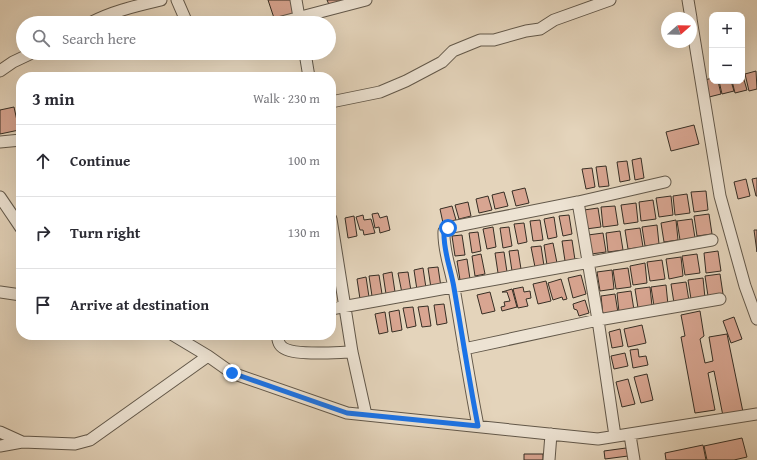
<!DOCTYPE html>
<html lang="en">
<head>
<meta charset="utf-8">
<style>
  body { margin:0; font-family:"Gentium Book Plus",serif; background:#f2f2f3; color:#2b2b33 }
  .controls { position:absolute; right:12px; top:12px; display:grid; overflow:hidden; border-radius:8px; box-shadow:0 4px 16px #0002 }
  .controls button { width:36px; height:36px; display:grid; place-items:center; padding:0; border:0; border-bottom:1px solid #e1e1e2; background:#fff; color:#2b2b33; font:20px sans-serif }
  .compass { position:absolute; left:661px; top:12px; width:36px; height:36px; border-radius:50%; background:#fff; box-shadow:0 4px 16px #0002; rotate:70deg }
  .stop { position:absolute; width:12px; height:12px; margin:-9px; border:3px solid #1a73e8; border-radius:50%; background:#fff }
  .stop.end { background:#1a73e8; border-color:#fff; box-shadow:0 1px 4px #0008 }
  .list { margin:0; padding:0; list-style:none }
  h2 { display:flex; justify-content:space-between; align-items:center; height:52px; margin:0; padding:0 16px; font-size:17px }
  h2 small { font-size:13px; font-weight:400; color:#7c7c81 }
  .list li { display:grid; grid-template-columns:26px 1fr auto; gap:12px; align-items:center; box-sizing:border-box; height:72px; padding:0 16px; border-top:1px solid #e1e1e2 }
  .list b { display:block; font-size:15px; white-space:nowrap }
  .list em { font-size:13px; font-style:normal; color:#7c7c81 }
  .icon { flex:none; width:22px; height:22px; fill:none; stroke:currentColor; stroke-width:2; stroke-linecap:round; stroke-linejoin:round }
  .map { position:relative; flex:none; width:757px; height:460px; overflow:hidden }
  .search { position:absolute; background:#fff; box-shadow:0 4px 16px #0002; left:16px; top:16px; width:320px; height:44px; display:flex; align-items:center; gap:10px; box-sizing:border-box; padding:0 14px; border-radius:22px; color:#7c7c81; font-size:15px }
  .panel { position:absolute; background:#fff; box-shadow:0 4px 16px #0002; left:16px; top:72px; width:320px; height:268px; border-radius:16px }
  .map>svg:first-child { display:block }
  .building { fill:#d8a591; stroke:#362e24 }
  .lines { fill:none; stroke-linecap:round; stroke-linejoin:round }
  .minor-casing { stroke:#62584a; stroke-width:13 }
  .minor { stroke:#ede3d3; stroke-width:11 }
  .route { stroke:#1a73e8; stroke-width:5 }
</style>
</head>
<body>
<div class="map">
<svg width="757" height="460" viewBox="0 0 757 460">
  <rect width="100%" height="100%" fill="#e4d4bb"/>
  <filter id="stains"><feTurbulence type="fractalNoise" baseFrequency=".005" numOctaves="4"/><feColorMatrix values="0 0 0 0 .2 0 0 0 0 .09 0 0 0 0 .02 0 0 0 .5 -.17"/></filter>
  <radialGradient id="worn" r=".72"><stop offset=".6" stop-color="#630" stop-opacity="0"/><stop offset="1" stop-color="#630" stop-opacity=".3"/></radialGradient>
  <path class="building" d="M 268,0 L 291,0 L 295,15 L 275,21 Z
    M 327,0 L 343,0 L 344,3 L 330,7 Z
    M 756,71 L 757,89 L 749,91 L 745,74 Z
    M 742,73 L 747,90 L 735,93 L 732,81 L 742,81 Z
    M 712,78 L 712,81 L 718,81 L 721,94 L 709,97 L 705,80 Z
    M 719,81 L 731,81 L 734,91 L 722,94 Z
    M 14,107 L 19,130 L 0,134 L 0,110 Z
    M 21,107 L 21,132 L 18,108 Z
    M 694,125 L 699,144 L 671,151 L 666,132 Z
    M 641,158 L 644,178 L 635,180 L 632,160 Z
    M 627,161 L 630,180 L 620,182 L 617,162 Z
    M 606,166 L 609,186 L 599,187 L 596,167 Z
    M 592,168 L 595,187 L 586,189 L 582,169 Z
    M 757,178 L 757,196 L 756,196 L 752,179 Z
    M 746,179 L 750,196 L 738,199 L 734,182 Z
    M 525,188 L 529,203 L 516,206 L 512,191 Z
    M 706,191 L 708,210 L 694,212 L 691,192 Z
    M 504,192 L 508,206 L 495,209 L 492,195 Z
    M 687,194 L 690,213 L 675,215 L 673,196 Z
    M 488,196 L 492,210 L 479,213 L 476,199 Z
    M 671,196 L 673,215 L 659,217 L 656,198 Z
    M 653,200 L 656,219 L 641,221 L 639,202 Z
    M 468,202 L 471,216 L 459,219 L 455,205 Z
    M 636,203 L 638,222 L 624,224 L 621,205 Z
    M 452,206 L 456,220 L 443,223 L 440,209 Z
    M 615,206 L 618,225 L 603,227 L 601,207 Z
    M 598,208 L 601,227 L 586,229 L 584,210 Z
    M 378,213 L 380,218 L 387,216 L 390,230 L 380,233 L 379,227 L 375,228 L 372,214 Z
    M 709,214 L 712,234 L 697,236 L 694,216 Z
    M 363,215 L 364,220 L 371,219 L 375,233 L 364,235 L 363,230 L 360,230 L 356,217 Z
    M 569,215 L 572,234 L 563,236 L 559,216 Z
    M 354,216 L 357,236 L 348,238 L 345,218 Z
    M 554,217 L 557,237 L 548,239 L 544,219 Z
    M 692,219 L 695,238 L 680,240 L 677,221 Z
    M 540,220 L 543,240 L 533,241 L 530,221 Z
    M 676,220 L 678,240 L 664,242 L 661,223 Z
    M 524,223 L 527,242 L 518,244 L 514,224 Z
    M 657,225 L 659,244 L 645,246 L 642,227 Z
    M 493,227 L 496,247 L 487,249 L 483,229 Z
    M 509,227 L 512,246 L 503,248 L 500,228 Z
    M 640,228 L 643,247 L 628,249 L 625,230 Z
    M 754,230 L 757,230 L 757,252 Z
    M 620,231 L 623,250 L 608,252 L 606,233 Z
    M 478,232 L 481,251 L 472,253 L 469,233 Z
    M 603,233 L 606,252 L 591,254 L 588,235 Z
    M 462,235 L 465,255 L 455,256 L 452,236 Z
    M 572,240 L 575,260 L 565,261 L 562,241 Z
    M 553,243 L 557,263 L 547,265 L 544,245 Z
    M 541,246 L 544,266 L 535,267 L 531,247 Z
    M 518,250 L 521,269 L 512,271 L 509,251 Z
    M 718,251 L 721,271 L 706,273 L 704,253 Z
    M 504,252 L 507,272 L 498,273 L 495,253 Z
    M 481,254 L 485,274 L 475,276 L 472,256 Z
    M 697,254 L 700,273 L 685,275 L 682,256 Z
    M 681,257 L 683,276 L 669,279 L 666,259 Z
    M 467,259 L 470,279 L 460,280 L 457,261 Z
    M 662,260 L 665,279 L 650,281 L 647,262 Z
    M 645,263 L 647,283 L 633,285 L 630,266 Z
    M 438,267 L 441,287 L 431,288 L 428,268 Z
    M 423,268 L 426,288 L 417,290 L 414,270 Z
    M 628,268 L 631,287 L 616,289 L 613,270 Z
    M 612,270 L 614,289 L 600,291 L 597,272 Z
    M 392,272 L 395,292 L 386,294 L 383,274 Z
    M 408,272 L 411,291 L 402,293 L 398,273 Z
    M 720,274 L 723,294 L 708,296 L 705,276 Z
    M 379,275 L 382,294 L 372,296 L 369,276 Z
    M 581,275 L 586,294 L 573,298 L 568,278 Z
    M 366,277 L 369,297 L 360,299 L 357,279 Z
    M 703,278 L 705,298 L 691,299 L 688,280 Z
    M 561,279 L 567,299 L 563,300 L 562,297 L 553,300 L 548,283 Z
    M 546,281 L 551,301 L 538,304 L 533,284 Z
    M 686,282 L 689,301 L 674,303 L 671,284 Z
    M 666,285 L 668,305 L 654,306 L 651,287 Z
    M 523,287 L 524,292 L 530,291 L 531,298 L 526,299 L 528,306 L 518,308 L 513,289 Z
    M 650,287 L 652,306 L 638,308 L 635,289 Z
    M 512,289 L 517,307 L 502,311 L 501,307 L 505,306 L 504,302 L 510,301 L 507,292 L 502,292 Z
    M 631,291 L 634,310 L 619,312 L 617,293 Z
    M 490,292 L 495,311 L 482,314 L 477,295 Z
    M 615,294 L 618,313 L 603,315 L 601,296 Z
    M 585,300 L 589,313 L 579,316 L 577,310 L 574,309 L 573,304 Z
    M 444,304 L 447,323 L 437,325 L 434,305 Z
    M 428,306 L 431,326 L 422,327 L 418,307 Z
    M 413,307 L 416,326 L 407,328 L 403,308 Z
    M 399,310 L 402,330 L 392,332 L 389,312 Z
    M 700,311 L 704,336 L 700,339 L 705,363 L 713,361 L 709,337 L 727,334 L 743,412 L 723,416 L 714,371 L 708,373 L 715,410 L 695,413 L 681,337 L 685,336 L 681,315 Z
    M 385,312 L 388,332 L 379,334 L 375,314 Z
    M 734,317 L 742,339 L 731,343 L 723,321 Z
    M 642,325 L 646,343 L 628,347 L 624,329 Z
    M 620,329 L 623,346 L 612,348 L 609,332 Z
    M 638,349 L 639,357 L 646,356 L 648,365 L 633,368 L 630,350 Z
    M 625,353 L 628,366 L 614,369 L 611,356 Z
    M 647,374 L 653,400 L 641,403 L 634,377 Z
    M 628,379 L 635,404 L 622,407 L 616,382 Z
    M 742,438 L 747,457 L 734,460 L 707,460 L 704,446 Z
    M 703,445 L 706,460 L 666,460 L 665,453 Z
    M 626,448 L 628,456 L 605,459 L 604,451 Z
    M 524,454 L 543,454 L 543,460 L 524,460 Z"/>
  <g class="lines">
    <defs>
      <path id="minor" d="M 177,0 L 187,23
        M 296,0 L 300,23
        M 688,0 L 691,18
        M 691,19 L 720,196 L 745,286 L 757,319
        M 90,23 C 113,11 136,6 161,0
        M 278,23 L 366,0
        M 305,53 L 309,77
        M 0,71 L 13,62 L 32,53
        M 331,102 L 380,92 L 406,81 L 442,62 L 453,51 L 480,40 L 494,40 L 526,31 L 540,29 L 554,20 L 610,0
        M 0,142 L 21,140
        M 0,197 L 21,228
        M 578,202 L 598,320 L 615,436
        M 331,219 L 352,352 L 366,415
        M 0,292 L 21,295
        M 331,309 L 712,240
        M 173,335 L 208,356 L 232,373 L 347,413 L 598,439 L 757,414
        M 277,335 C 278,339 278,343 281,346 C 291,357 338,352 352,352
        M 464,349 L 598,320 L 720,299
        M 478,426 C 469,380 462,334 454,288 C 451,269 443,251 444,231 L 447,228 L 578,202 L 665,182
        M 0,432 L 22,442
        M 630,435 L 634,460
        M 0,446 L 22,442 L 75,444 L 90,440 L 208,356
        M 549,460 L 551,434"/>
    </defs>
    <use href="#minor" class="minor-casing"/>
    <use href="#minor" class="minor"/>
  </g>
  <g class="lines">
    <path class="route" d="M 232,373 L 347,413 L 478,426 C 469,380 462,334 454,288 C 451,269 443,251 444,231 L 448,228"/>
  </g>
  <rect width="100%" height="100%" filter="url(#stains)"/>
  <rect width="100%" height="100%" fill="url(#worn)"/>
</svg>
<div class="controls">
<button>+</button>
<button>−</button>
</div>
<svg class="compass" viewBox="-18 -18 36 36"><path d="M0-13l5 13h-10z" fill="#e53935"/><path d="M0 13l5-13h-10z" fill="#7c7c81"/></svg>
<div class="stop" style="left:448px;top:228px"></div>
<div class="stop end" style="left:232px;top:373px"></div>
<div class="search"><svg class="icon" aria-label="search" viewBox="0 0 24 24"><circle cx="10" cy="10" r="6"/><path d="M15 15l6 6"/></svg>Search here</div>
<section class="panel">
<h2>3 min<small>Walk · 230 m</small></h2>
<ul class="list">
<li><svg class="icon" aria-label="ahead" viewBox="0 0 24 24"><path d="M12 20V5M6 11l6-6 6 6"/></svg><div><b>Continue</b></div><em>100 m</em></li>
<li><svg class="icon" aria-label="right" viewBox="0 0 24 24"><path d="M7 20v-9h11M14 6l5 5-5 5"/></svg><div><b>Turn right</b></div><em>130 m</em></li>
<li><svg class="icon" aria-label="arrive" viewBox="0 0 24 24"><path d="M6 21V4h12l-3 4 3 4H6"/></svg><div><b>Arrive at destination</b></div></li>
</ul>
</section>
</div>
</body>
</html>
